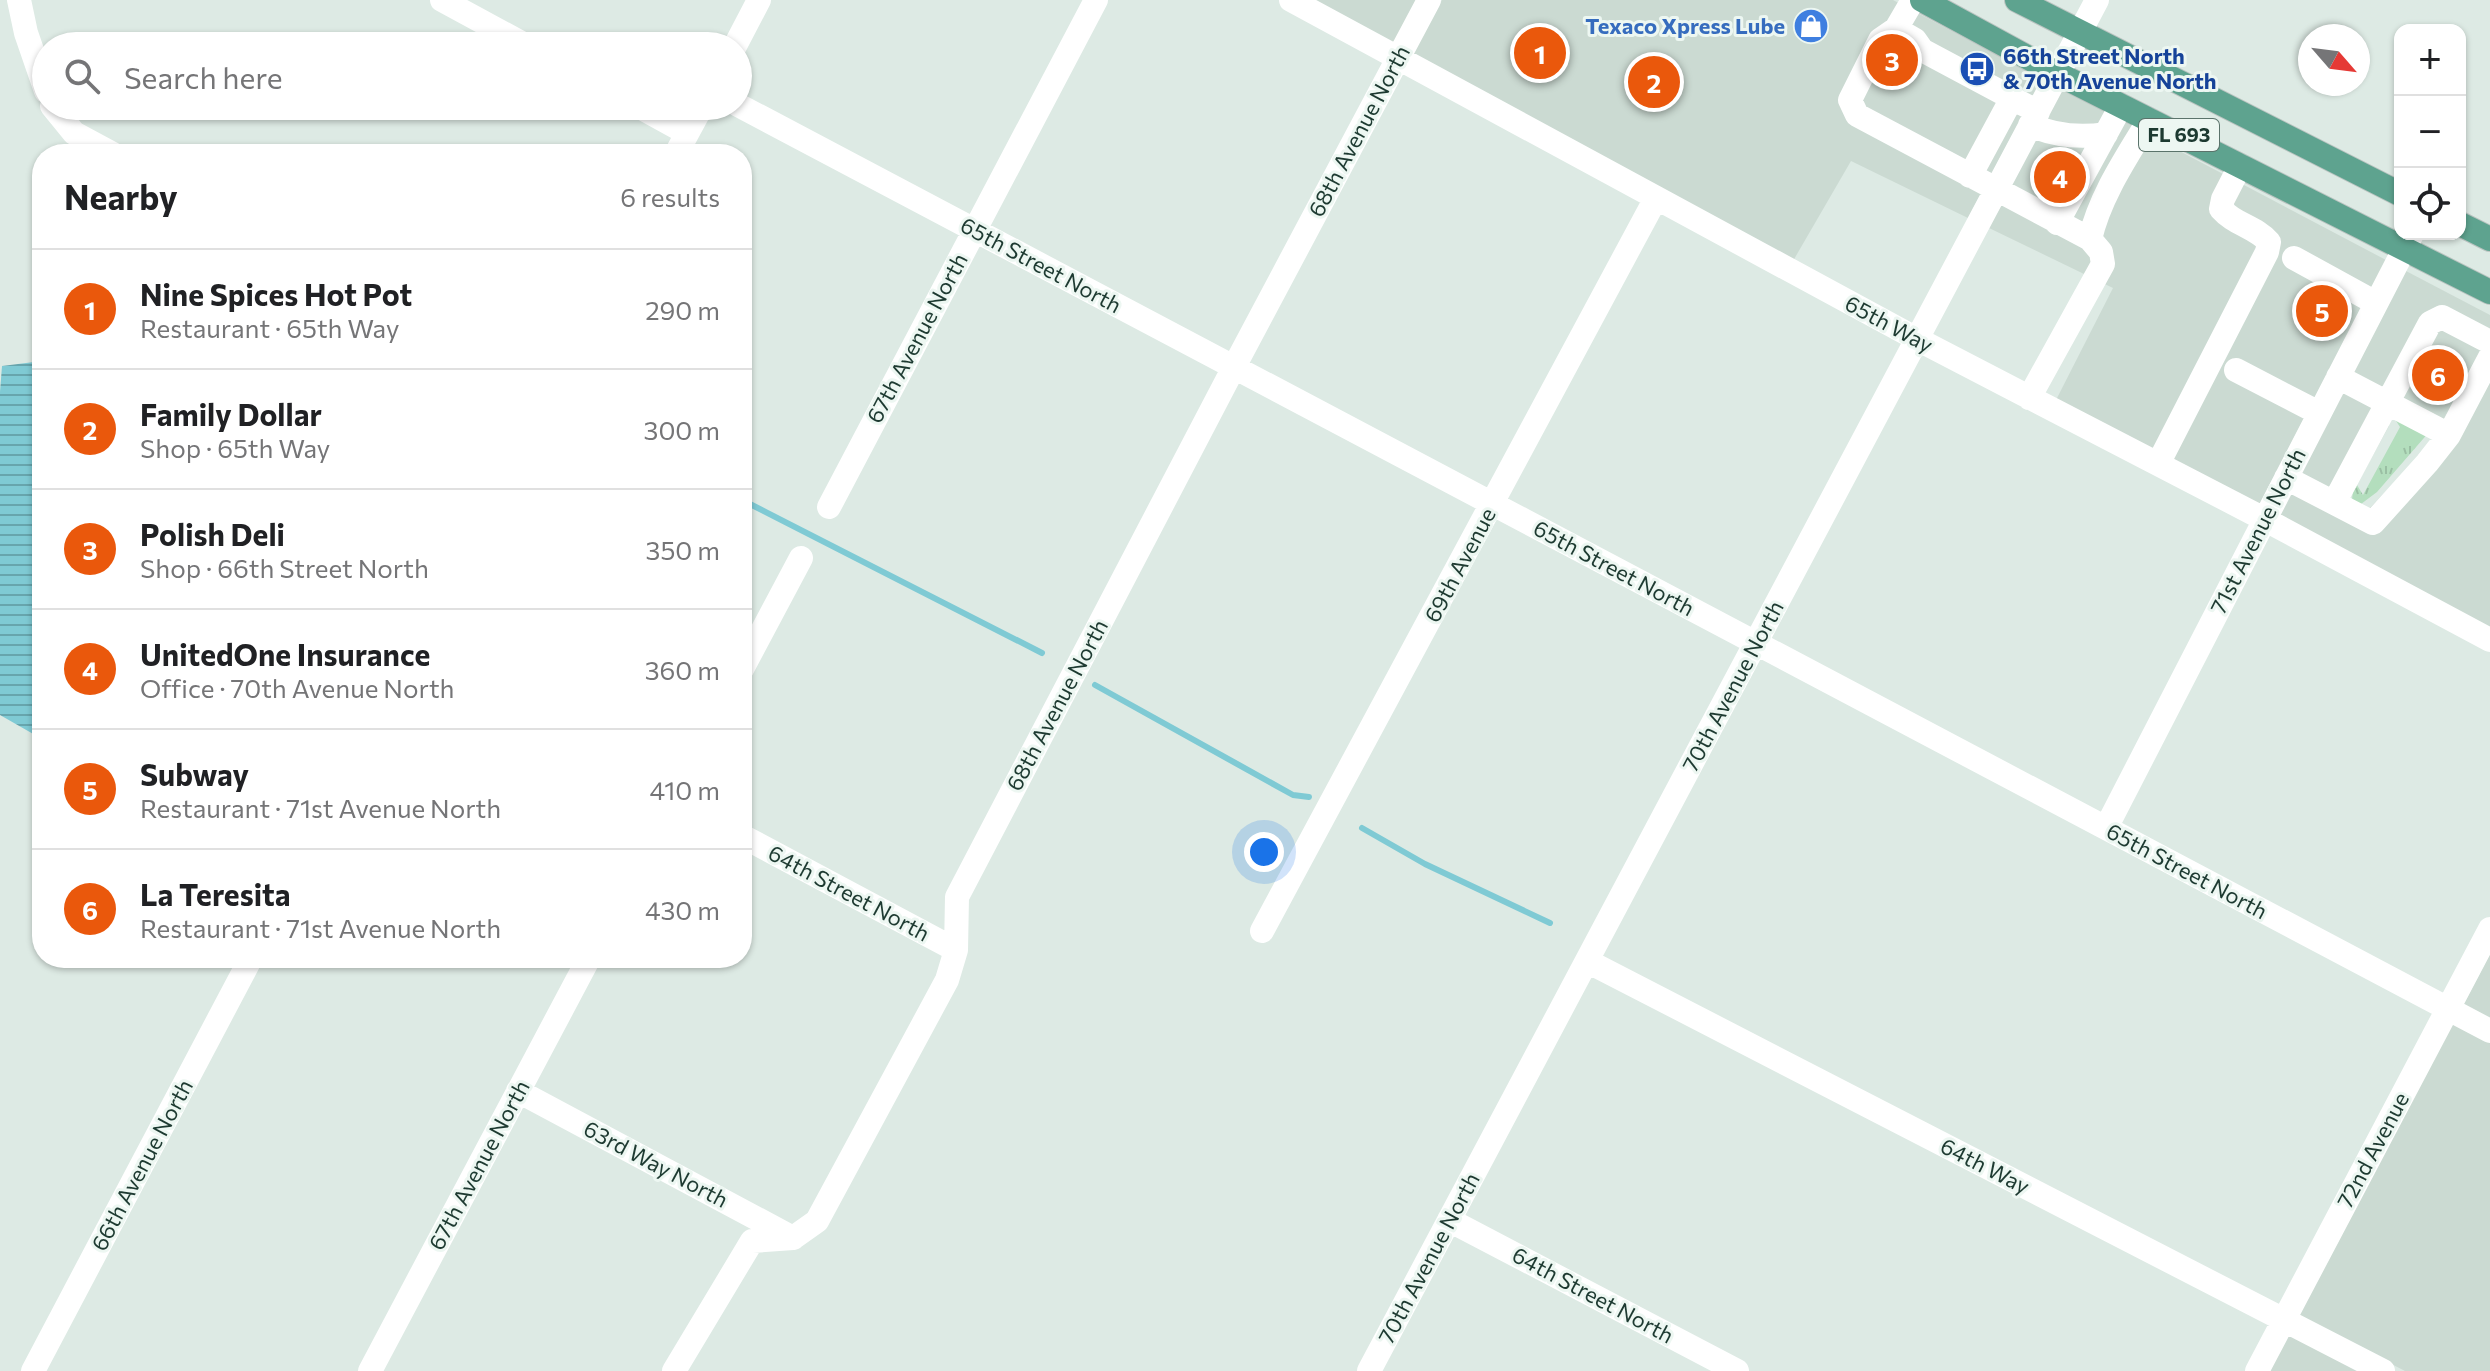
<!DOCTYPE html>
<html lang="en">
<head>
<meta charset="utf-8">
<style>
  body { margin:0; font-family:Commissioner,sans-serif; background:#f2f2f2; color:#202124 }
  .controls { position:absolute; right:24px; top:24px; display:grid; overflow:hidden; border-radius:16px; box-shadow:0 2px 6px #0004 }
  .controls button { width:72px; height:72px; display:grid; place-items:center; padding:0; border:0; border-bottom:2px solid #e0e0e0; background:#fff; color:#202124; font:40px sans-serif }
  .compass { position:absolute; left:2298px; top:24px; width:72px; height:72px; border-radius:50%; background:#fff; box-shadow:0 2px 6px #0004; rotate:118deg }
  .you { position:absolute; left:1264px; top:852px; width:28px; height:28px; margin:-20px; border:6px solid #fff; border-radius:50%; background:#1a73e8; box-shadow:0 0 0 12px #1a73e833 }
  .badge { display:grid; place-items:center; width:52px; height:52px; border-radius:50%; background:#ea580c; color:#fff; font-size:26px; font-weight:700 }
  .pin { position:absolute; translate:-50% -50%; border:4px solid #fff; box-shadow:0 2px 8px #0006 }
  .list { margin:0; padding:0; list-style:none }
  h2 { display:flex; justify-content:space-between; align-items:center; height:104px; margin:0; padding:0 32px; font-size:34px }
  h2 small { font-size:26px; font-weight:400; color:#757577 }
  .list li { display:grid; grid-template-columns:52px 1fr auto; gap:24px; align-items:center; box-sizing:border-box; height:120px; padding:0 32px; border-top:2px solid #e0e0e0 }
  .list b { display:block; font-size:30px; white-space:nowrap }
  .list p { margin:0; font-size:26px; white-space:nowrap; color:#757577 }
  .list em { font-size:26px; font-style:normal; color:#757577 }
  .icon { flex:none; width:44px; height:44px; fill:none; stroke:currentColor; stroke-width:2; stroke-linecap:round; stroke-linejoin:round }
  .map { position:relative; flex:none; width:2490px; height:1371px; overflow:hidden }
  .search { position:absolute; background:#fff; box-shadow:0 2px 6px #0004; left:32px; top:32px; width:720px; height:88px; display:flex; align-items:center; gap:20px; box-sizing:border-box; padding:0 28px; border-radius:44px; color:#757577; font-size:30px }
  .panel { position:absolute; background:#fff; box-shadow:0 2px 6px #0004; left:32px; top:144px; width:720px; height:824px; border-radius:32px }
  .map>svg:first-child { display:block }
  .built { fill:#cbdad2; fill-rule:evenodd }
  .grass { fill:url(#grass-tufts) }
  .water { fill:url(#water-rules) }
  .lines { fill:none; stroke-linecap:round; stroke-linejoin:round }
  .stream { stroke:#7fcad4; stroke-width:6 }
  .major-casing { stroke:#bbc4c1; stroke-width:26 }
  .minor { stroke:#fff; stroke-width:24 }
  .major { stroke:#5ea38f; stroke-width:24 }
  .labels { text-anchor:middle; stroke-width:6; stroke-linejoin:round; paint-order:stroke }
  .shield { fill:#edf7f2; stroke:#5b736b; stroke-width:2 }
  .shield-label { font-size:20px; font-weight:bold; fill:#1d3a31 }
  .shop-label { font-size:22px; font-weight:bold; fill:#366cbe; stroke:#edf7f2; text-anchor:end }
  .transit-label { font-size:22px; font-weight:bold; fill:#164399; stroke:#edf7f2; text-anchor:start }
  .street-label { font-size:22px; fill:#1d3a31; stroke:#edf7f2 }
</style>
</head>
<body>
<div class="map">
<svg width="2490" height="1371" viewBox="0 0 2490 1371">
  <defs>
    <pattern id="grass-tufts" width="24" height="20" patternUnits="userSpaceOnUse" patternTransform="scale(2)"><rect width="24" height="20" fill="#b3debd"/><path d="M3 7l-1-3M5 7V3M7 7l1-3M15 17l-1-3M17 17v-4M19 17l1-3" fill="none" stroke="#9abfa3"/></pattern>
    <pattern id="water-rules" width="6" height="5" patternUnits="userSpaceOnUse" patternTransform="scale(2)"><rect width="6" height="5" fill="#7fcad4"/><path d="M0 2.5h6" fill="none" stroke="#67a5ad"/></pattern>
  </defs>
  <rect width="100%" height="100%" fill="#ddeae4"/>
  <path class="built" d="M 1313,0 L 1416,0 L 1393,44 Z
    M 1442,0 L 1893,0 L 2042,79 L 1968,218 L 1851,161 L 1793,261 L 1413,54 Z
    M 2062,89 L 2386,260 L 2259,505 L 2056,400 L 2113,288 L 1989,228 Z
    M 2406,271 L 2490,315 L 2490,629 L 2279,516 ZM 2383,416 L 2433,423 L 2437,437 L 2367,511 L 2342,498 L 2361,477 L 2389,426 Z
    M 2490,954 L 2490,1020 L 2463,1006 Z
    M 2453,1023 L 2490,1043 L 2490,1371 L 2405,1371 L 2299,1316 Z
    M 2289,1334 L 2361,1371 L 2270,1371 Z"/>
  <path class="grass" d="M 2391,413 L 2430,431 L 2377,492 L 2361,504 L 2352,500 L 2354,480 L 2363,495 L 2400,427 Z"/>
  <path class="water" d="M 42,361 L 42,739 L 0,715 L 0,392 L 2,366 Z"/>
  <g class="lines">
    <path class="stream" d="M 742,500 L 1042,653
      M 1095,685 L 1293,795 L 1309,797
      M 1362,828 L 1425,864 L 1550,923"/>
    <defs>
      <path id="major" d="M 1922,0 L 2058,74 L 2490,292
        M 2017,0 L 2400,194
        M 2460,224 L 2490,239"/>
    </defs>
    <use href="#major" class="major-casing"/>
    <path class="minor" d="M 19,0 L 26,33 L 46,91
      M 442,0 L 527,46
      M 1291,0 L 1917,339 L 2264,519 L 2490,640
      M 1913,0 L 1896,29 L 1880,40 L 1850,100 L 1857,115 L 2090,239
      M 1896,29 L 1915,40 L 1922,50 L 2038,112
      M 735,46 L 759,0
      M 738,105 L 2490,1031
      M 52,106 L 74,133 L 113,154
      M 638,106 L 687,133
      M 2030,125 C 2055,136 2079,138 2106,134
      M 676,154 L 702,106
      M 1970,176 L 2012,98
      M 2057,223 L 2121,106
      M 2294,258 L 2376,303
      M 2236,370 L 2319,413
      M 2338,377 L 2449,435
      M 2029,398 L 2103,264 L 2101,252 L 2090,239 C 2100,196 2126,158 2149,120
      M 2158,464 L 2267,252 L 2269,242 C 2256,227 2234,224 2221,209 L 2223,199 L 2240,166
      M 2286,478 L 2373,523 L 2427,463 L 2449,435 L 2490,357
      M 2334,503 L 2430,323 L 2442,317 L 2490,342
      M 829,507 L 1096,0
      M 742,669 L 801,558
      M 2106,828 L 2412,234
      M 742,836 L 956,950
      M 1262,931 L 1656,198
      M 1587,961 L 2383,1371
      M 518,1091 L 793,1238
      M 1449,1220 L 1737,1371
      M 33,1371 L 251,958
      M 370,1371 L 589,958
      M 674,1371 L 752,1241 L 793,1238 L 817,1221 L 947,980 L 956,950 L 957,897 L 1234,367 L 1429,0
      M 1369,1371 L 2097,0
      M 2257,1371 L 2490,929"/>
    <use href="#major" class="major"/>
  </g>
  <defs>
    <symbol id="shop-disc" viewBox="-11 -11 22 22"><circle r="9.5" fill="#3f7fe0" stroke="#edf7f2"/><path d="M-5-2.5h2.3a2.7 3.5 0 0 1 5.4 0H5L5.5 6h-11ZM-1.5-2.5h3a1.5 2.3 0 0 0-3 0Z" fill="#fff"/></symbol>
    <symbol id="bus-disc" viewBox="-11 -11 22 22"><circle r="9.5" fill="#1a4fb4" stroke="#edf7f2"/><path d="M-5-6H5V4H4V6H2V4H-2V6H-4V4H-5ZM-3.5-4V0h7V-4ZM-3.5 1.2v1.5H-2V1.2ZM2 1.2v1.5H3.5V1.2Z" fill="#fff"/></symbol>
  </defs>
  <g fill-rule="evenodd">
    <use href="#shop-disc" x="1791" y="6" width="40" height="40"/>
    <use href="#bus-disc" x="1957" y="49" width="40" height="40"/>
  </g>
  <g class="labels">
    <rect class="shield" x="2139" y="119" width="80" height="32" rx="6"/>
    <g class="shield-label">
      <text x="2179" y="142">FL 693</text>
    </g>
    <g class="shop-label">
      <text x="1785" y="34">Texaco Xpress Lube</text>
    </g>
    <g class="transit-label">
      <text x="2003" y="64">66th Street North<tspan x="2003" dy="25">&amp; 70th Avenue North</tspan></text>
    </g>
    <g class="street-label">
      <text transform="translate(1359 131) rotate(-62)" y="8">68th Avenue North</text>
      <text transform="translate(1041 265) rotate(28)" y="8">65th Street North</text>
      <text transform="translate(1889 324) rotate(28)" y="8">65th Way</text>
      <text transform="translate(917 338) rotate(-62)" y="8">67th Avenue North</text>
      <text transform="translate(2258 531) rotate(-63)" y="8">71st Avenue North</text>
      <text transform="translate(1460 565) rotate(-62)" y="8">69th Avenue</text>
      <text transform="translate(1614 568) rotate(28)" y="8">65th Street North</text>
      <text transform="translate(1733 686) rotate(-62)" y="8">70th Avenue North</text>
      <text transform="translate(1057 705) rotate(-62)" y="8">68th Avenue North</text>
      <text transform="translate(2187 871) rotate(28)" y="8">65th Street North</text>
      <text transform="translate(849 893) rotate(28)" y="8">64th Street North</text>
      <text transform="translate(2373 1150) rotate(-62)" y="8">72nd Avenue</text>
      <text transform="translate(656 1164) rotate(28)" y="8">63rd Way North</text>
      <text transform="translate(142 1165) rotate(-62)" y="8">66th Avenue North</text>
      <text transform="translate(479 1165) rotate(-62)" y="8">67th Avenue North</text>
      <text transform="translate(1985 1166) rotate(27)" y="8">64th Way</text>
      <text transform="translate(1429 1258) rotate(-62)" y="8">70th Avenue North</text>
      <text transform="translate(1593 1295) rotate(28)" y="8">64th Street North</text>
    </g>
  </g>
</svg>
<div class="controls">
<button>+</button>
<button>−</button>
<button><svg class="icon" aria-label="locate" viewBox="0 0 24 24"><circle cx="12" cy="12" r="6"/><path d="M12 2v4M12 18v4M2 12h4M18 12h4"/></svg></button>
</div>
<svg class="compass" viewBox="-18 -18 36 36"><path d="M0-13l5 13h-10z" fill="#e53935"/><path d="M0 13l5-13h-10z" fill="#757577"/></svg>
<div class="you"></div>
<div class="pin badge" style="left:1540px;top:53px">1</div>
<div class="pin badge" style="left:1654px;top:82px">2</div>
<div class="pin badge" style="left:1892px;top:60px">3</div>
<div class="pin badge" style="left:2060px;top:177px">4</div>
<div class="pin badge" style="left:2322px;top:311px">5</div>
<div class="pin badge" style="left:2438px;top:375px">6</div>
<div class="search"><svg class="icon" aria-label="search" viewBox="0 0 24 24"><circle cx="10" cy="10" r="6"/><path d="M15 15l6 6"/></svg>Search here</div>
<section class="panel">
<h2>Nearby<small>6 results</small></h2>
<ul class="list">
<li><span class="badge">1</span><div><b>Nine Spices Hot Pot</b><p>Restaurant · 65th Way</p></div><em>290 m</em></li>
<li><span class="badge">2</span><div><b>Family Dollar</b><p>Shop · 65th Way</p></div><em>300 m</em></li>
<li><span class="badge">3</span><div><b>Polish Deli</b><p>Shop · 66th Street North</p></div><em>350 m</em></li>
<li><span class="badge">4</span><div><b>UnitedOne Insurance</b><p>Office · 70th Avenue North</p></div><em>360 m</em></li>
<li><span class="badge">5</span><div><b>Subway</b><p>Restaurant · 71st Avenue North</p></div><em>410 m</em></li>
<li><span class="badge">6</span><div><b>La Teresita</b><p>Restaurant · 71st Avenue North</p></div><em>430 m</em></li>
</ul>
</section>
</div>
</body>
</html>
